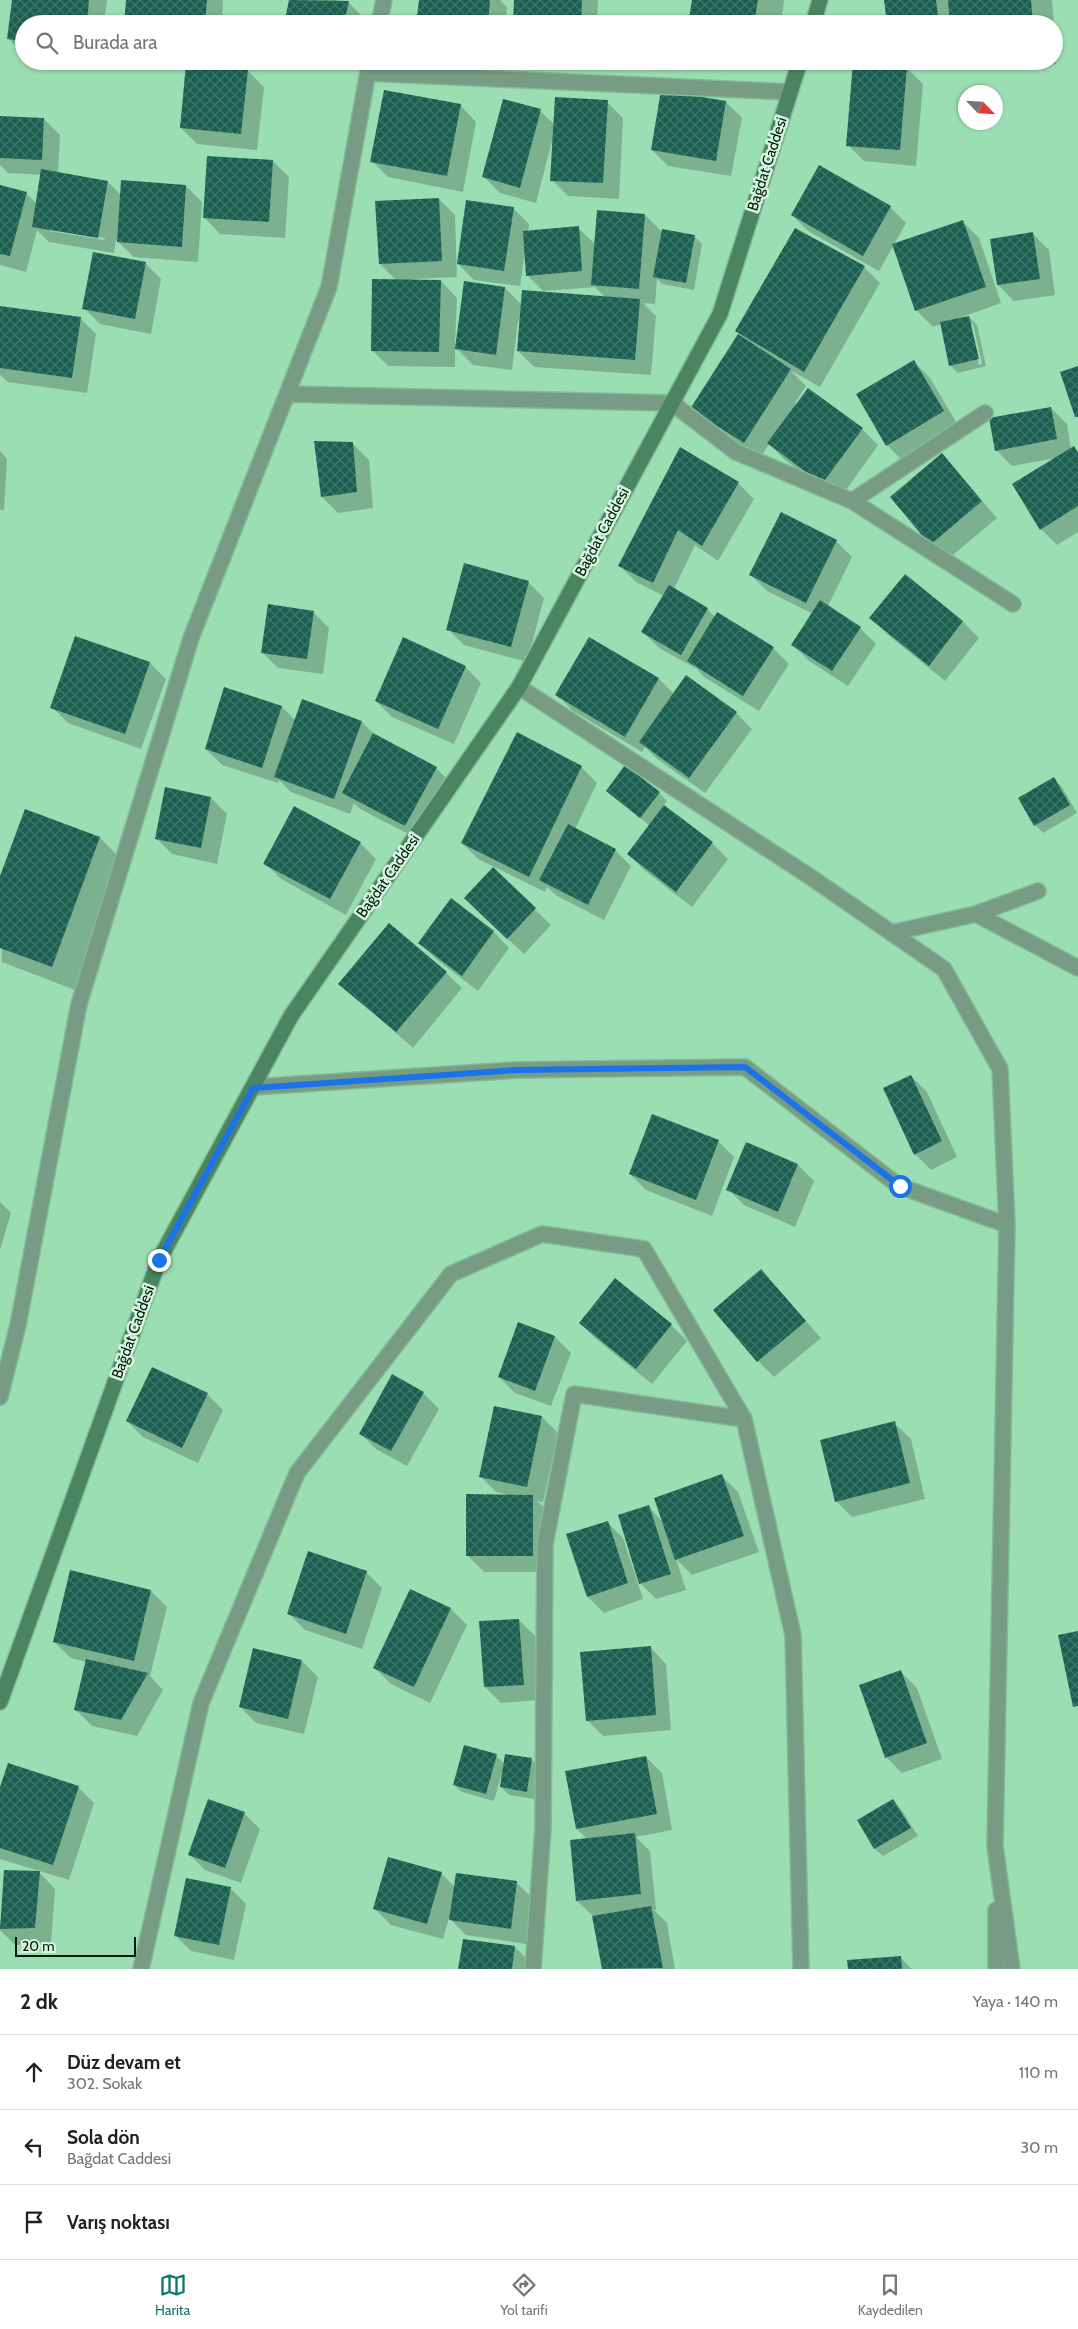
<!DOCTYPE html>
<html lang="tr">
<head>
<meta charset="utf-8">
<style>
  body { margin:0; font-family:Cabin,sans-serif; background:#f2f2f2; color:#222 }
  .compass { position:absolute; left:958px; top:85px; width:45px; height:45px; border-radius:50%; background:#fff; box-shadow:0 1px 4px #0004; rotate:115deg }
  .scale { position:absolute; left:15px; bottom:12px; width:121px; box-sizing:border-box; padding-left:5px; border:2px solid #011a0b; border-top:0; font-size:14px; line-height:18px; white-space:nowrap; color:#011a0b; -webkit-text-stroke:4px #d6f6e0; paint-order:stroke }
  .stop { position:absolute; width:15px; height:15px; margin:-11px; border:4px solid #1a73e8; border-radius:50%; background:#fff }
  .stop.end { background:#1a73e8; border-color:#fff; box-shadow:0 1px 5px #0008 }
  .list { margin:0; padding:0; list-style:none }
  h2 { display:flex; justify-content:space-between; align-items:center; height:65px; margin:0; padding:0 20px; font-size:21px }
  h2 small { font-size:16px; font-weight:400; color:#767676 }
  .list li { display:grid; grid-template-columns:32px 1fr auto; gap:15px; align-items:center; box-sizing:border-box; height:75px; padding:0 20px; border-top:1px solid #e0e0e0 }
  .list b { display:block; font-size:19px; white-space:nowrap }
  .list p { margin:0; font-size:16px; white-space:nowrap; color:#767676 }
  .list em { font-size:16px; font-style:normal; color:#767676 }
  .icon { flex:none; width:28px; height:28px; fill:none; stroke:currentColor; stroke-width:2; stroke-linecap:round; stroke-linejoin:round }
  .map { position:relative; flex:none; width:1078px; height:1969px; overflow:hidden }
  .search { position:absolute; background:#fff; box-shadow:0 1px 4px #0004; left:15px; right:15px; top:15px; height:55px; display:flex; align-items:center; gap:12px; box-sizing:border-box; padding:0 18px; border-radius:28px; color:#767676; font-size:19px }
  .sheet { height:290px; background:#fff }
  nav { display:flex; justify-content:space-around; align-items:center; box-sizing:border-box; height:70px; border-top:1px solid #e0e0e0; background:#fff; font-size:14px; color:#767676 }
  nav a { display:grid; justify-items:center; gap:2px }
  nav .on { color:#0f766e }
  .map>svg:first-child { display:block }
  .shadow { fill:#0003; fill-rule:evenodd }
  .building { fill:url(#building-cross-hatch) }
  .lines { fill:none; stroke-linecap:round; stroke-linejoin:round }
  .minor-casing { stroke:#80bb95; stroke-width:18 }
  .secondary-casing { stroke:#80bb95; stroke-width:18 }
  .minor { stroke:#779c83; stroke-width:15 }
  .secondary { stroke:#4a8460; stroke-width:15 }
  .route { stroke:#1a73e8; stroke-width:6 }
  .labels { text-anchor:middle; stroke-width:5; stroke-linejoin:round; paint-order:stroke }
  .street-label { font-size:15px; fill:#011a0b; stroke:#d6f6e0 }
</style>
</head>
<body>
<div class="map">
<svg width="1078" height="1969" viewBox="0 0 1078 1969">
  <defs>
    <pattern id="building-cross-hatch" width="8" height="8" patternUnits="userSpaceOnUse" patternTransform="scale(1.25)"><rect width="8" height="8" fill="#196051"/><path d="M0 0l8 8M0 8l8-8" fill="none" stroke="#40766a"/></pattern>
  </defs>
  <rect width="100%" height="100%" fill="#9cdeb3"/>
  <path class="shadow" d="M 13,0 L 107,0 L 104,24 L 24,24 L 24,54 L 9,39 Z
    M 127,0 L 223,0 L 222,24 L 126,24 Z
    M 290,0 L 335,0 L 348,2 L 364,18 L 363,24 L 285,24 Z
    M 420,0 L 500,0 L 507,7 L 505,24 L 417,24 Z
    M 516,0 L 598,0 L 597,24 L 514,24 Z
    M 693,0 L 784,0 L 781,24 L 689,24 Z
    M 885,0 L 1052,0 L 1054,24 L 888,24 Z
    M 1054,28 L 1056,64 L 975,69 L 967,61 L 1054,61 Z
    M 79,61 L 100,61 L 99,64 Z
    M 747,61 L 775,61 L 774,66 Z
    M 907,68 L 923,84 L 916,166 L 864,161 L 848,145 Z
    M 248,71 L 264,87 L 257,150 L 197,144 L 181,128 Z
    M 607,102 L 623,118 L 619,199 L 568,196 L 552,180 L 552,141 L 536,203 L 500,193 L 484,177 L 540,111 L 555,125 Z
    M 726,102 L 742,118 L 731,176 L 668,166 L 652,150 Z
    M 460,105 L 476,122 L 463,192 L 388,177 L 372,161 Z
    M 0,117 L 44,119 L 60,135 L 58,173 L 108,182 L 121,195 L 186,186 L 202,202 L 198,262 L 134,257 L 116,240 L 114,253 L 49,242 L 37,230 L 26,272 L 0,265 L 0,186 L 26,193 L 37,204 L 42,175 L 8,173 L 0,165 ZM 50,228 L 105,238 L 104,240 L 50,231 Z
    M 273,161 L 289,177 L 285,238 L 220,234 L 204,217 Z
    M 439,199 L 455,215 L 457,277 L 413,279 L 413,281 L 441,281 L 457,298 L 455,344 L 505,288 L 522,305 L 605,297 L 595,287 L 543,291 L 527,275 L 525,254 L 520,286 L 474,280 L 458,264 L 513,208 L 529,224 L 528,231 L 578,228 L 596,245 L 645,215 L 663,233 L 694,236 L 702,244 L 694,290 L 662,284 L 657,279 L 655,304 L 643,303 L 656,316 L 651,375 L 534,367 L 518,351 L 521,321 L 518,321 L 512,370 L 473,365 L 455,347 L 455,367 L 388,366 L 372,350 L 397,281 L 380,264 Z
    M 890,207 L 906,223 L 879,271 L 808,231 L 792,215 Z
    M 963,222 L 979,238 L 1001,303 L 962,317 L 969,317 L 977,325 L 986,366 L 958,373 L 950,365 L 941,324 L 933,327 L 917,311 L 894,245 ZM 970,324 L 973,324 L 982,364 L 979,365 Z
    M 1033,234 L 1049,250 L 1055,295 L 1014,301 L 998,285 Z
    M 145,263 L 161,279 L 151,334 L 100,324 L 84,308 Z
    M 864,267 L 880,283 L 820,387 L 790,370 L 806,386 L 795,403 L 797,405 L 808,389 L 862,429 L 878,445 L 839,500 L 784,459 L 769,444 L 760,458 L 708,425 L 692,409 L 745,339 L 736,331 Z
    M 0,310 L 80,318 L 96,334 L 87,393 L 8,382 L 0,375 Z
    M 914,362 L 930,378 L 959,427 L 903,461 L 887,445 Z
    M 1051,408 L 1067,424 L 1071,449 L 1074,447 L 1078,452 L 1078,532 L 1057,545 L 1041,529 L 1056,458 L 1012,466 L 996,450 Z
    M 352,443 L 369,460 L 373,508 L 338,513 L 322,497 Z
    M 0,451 L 7,459 L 4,510 L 0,510 Z
    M 942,455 L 997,518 L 947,560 L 931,544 Z
    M 738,483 L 754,499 L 718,561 L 695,545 L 674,589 L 707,609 L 715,617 L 773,648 L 789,664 L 759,711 L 704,677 L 697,669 L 659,648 L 643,632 L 664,596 L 636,582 L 620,566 Z
    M 836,541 L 852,557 L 828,606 L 860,628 L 876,644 L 848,686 L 809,661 L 793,645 L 813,614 L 767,591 L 751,575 Z
    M 905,576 L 963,622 L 979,638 L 945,681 L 887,634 L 871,618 Z
    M 528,582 L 544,598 L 527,662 L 464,645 L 448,629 Z
    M 313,612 L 329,628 L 323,674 L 278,668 L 262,652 Z
    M 76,637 L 150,663 L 166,679 L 141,749 L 68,723 L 52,707 Z
    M 590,638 L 659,679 L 674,694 L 736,713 L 752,729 L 705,793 L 656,758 L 645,747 L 642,752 L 573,711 L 557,695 Z
    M 465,667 L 481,683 L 454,744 L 392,717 L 376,701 Z
    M 303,701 L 362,722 L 375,735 L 436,768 L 452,784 L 422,841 L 360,809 L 354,803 L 350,814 L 291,792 L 279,780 L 278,783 L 222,765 L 206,749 L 282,707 L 296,721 Z
    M 581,767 L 597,783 L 575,829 L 615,850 L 631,866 L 604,920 L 557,896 L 547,887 L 545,892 L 478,859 L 462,843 Z
    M 1054,779 L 1062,787 L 1077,813 L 1043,833 L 1035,825 L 1019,798 Z
    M 608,791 L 659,793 L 667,801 L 663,806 L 712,843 L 728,859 L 692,907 L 644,870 L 628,854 L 650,826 Z
    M 211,798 L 227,814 L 217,864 L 172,854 L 156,838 Z
    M 100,838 L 123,861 L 75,990 L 2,962 L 0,880 Z
    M 360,843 L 376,859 L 346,915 L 281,879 L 265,863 Z
    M 493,869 L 551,925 L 524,954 L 481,914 Z
    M 451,900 L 494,932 L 509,948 L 478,991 L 436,959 L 420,943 Z
    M 446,973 L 462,988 L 413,1048 L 340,984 Z
    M 911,1076 L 927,1092 L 957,1157 L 931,1170 L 915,1154 Z
    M 718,1141 L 734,1157 L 712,1216 L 646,1190 L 630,1174 Z
    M 747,1144 L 798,1165 L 814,1181 L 795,1227 L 744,1205 L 728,1189 Z
    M 0,1202 L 11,1213 L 0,1250 Z
    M 761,1271 L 821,1338 L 774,1377 L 758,1361 Z
    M 580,1323 L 671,1325 L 687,1341 L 652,1384 L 596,1339 Z
    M 519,1324 L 555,1337 L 571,1353 L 551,1406 L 515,1393 L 499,1377 Z
    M 393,1376 L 423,1393 L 439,1409 L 407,1466 L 376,1449 L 360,1433 Z
    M 207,1394 L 223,1410 L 198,1463 L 143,1437 L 127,1421 Z
    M 542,1417 L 558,1433 L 543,1502 L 537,1501 L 549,1512 L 548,1572 L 484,1572 L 468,1556 L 508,1495 L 496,1492 L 480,1476 Z
    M 894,1423 L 911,1439 L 925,1499 L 852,1517 L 836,1501 Z
    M 722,1476 L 738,1492 L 759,1552 L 692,1575 L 676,1559 L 686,1590 L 656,1599 L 640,1583 L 649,1507 L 663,1522 Z
    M 607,1522 L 623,1538 L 643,1599 L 604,1613 L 588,1597 Z
    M 366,1572 L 382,1588 L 362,1649 L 305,1630 L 289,1614 Z
    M 151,1591 L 167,1607 L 150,1676 L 163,1690 L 137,1736 L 92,1726 L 76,1710 L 86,1662 L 71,1658 L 54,1642 Z
    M 451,1609 L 467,1625 L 430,1703 L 391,1684 L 375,1668 Z
    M 519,1620 L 535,1636 L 539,1700 L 501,1703 L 485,1687 Z
    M 650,1647 L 666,1664 L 671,1730 L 603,1736 L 587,1720 Z
    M 302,1661 L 318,1677 L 304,1734 L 256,1723 L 240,1707 Z
    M 901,1672 L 917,1688 L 942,1759 L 902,1773 L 886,1757 Z
    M 496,1756 L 505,1764 L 531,1759 L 539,1767 L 534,1799 L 509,1795 L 501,1787 L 501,1776 L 494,1801 L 462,1792 L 454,1785 Z
    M 646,1757 L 662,1773 L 672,1830 L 636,1837 L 650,1851 L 656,1910 L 654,1910 L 667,1923 L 675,1969 L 603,1969 L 594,1917 L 577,1901 L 588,1840 L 577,1829 L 567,1772 Z
    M 78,1787 L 94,1803 L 69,1880 L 0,1859 L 0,1792 Z
    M 893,1801 L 901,1809 L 918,1836 L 883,1856 L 875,1849 L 859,1821 Z
    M 244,1813 L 260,1829 L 241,1883 L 205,1870 L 189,1854 Z
    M 5,1871 L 39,1872 L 55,1889 L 51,1943 L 15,1945 L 0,1930 Z
    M 441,1873 L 455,1887 L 516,1882 L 532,1898 L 526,1944 L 466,1935 L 449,1918 L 443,1939 L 391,1925 L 375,1909 Z
    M 230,1888 L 246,1904 L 234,1960 L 191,1951 L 175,1935 Z
    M 515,1947 L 531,1963 L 530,1969 L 460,1969 Z
    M 900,1957 L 912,1969 L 849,1969 Z"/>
  <path class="building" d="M 12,0 L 89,0 L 87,24 L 24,24 L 24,41 L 7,39 Z
    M 126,0 L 207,0 L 205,24 L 124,24 Z
    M 289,0 L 349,1 L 344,24 L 284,24 Z
    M 419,0 L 490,0 L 488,24 L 416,24 Z
    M 514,0 L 582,0 L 581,24 L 513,24 Z
    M 692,0 L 758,0 L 754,24 L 688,24 Z
    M 884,0 L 936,0 L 939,23 L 887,24 Z
    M 948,0 L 1031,0 L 1033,24 L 950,24 Z
    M 853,62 L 907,66 L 900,150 L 846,146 Z
    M 186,64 L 248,70 L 241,134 L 180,128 Z
    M 384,90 L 461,104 L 447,176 L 370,162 Z
    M 661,90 L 726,101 L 716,161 L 651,150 Z
    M 555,97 L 608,100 L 603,183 L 550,181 Z
    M 503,99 L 541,109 L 520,188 L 482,177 Z
    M 0,116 L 44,118 L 42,160 L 0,158 Z
    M 207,156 L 273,160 L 269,222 L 203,218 Z
    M 819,165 L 891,206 L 863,256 L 791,215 Z
    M 41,169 L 108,181 L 98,238 L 32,227 Z
    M 121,180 L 186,185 L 182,247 L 117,242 Z
    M 0,185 L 27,192 L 10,256 L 0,254 Z
    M 439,198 L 442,261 L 379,264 L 375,201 Z
    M 466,200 L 514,207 L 504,271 L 457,264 Z
    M 597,210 L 645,214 L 639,289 L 591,285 Z
    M 963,220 L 986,287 L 915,311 L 892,244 Z
    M 579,226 L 582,271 L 526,276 L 523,231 Z
    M 795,228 L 865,266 L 804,372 L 735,331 Z
    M 662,229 L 695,235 L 686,283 L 653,277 Z
    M 1033,232 L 1040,279 L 997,285 L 990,239 Z
    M 93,252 L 146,262 L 135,319 L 82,309 Z
    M 372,279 L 441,280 L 439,352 L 371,351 Z
    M 464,281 L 505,287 L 496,355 L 455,349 Z
    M 522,290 L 640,299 L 635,360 L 517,351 Z
    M 0,306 L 81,317 L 72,378 L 0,368 Z
    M 969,316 L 979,359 L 949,366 L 940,322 Z
    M 738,334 L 791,369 L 744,443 L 690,409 Z
    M 914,360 L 944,411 L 886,446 L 856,394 Z
    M 1078,366 L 1078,417 L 1075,417 L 1060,372 Z
    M 808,388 L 863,428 L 822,484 L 767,443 Z
    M 1051,407 L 1057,439 L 995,451 L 989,418 Z
    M 314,441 L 353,442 L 357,492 L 321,497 Z
    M 1074,446 L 1078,453 L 1078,506 L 1040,530 L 1012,484 Z
    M 680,447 L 739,482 L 702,546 L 678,530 L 653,583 L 618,566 Z
    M 942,453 L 982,501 L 930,545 L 890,497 Z
    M 781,512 L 837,540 L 806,603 L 749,575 Z
    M 464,563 L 529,581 L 511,647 L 446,630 Z
    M 905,574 L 963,621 L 929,666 L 869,618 Z
    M 669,585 L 708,608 L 681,655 L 641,632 Z
    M 820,600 L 861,627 L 832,671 L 791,645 Z
    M 268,604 L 314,611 L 307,659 L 261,653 Z
    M 717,612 L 774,647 L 743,696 L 687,661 Z
    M 75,636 L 150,662 L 125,734 L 50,708 Z
    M 403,637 L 466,666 L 438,729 L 375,701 Z
    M 589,637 L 659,678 L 625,737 L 555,695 Z
    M 686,675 L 737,712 L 689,778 L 639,742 Z
    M 224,687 L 282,706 L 262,768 L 205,749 Z
    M 302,699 L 362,721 L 334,799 L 274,777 Z
    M 517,732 L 582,766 L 529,877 L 461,843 Z
    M 373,733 L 437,767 L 405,826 L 342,793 Z
    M 625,765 L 660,792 L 640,818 L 606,791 Z
    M 1054,777 L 1070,805 L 1034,826 L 1018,798 Z
    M 165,787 L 211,797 L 201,848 L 155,839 Z
    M 664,805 L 713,842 L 676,892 L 627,854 Z
    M 294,806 L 361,842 L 330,899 L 263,864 Z
    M 25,809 L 100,837 L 52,967 L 0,948 L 0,876 Z
    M 568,824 L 616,849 L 588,905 L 539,880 Z
    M 493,867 L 536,908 L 507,939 L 464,898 Z
    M 451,898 L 494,931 L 462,976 L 418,943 Z
    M 389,923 L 447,972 L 396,1032 L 338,984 Z
    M 911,1075 L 942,1141 L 914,1155 L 883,1088 Z
    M 652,1114 L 719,1140 L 696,1200 L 629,1174 Z
    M 746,1142 L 798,1164 L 778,1212 L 726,1190 Z
    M 761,1269 L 806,1321 L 757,1362 L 713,1310 Z
    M 615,1278 L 672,1324 L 636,1369 L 579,1323 Z
    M 518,1322 L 555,1336 L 535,1391 L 498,1377 Z
    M 152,1367 L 208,1393 L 182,1448 L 126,1421 Z
    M 392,1374 L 424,1392 L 391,1451 L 359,1434 Z
    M 494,1406 L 542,1416 L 527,1487 L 479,1477 Z
    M 895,1421 L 910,1483 L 835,1502 L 820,1440 Z
    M 722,1474 L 744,1536 L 675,1560 L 654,1498 Z
    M 466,1494 L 533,1495 L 533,1556 L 466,1556 Z
    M 649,1505 L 671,1574 L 639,1584 L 618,1515 Z
    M 608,1521 L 628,1583 L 587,1597 L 566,1534 Z
    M 308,1551 L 367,1571 L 346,1634 L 287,1614 Z
    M 70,1570 L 151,1590 L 134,1661 L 53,1642 Z
    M 410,1589 L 451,1608 L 414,1687 L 373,1668 Z
    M 519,1619 L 524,1685 L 484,1687 L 479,1621 Z
    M 1078,1631 L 1078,1706 L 1073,1707 L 1058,1635 Z
    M 651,1646 L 656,1715 L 586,1721 L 580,1652 Z
    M 253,1648 L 302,1660 L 288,1719 L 239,1707 Z
    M 86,1659 L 148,1673 L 121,1720 L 74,1710 Z
    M 901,1670 L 927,1743 L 885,1758 L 859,1685 Z
    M 464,1745 L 497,1754 L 486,1794 L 453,1785 Z
    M 505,1754 L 532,1758 L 527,1792 L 500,1787 Z
    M 646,1756 L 657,1814 L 576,1829 L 565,1771 Z
    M 8,1763 L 79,1786 L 53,1865 L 0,1848 L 0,1787 Z
    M 208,1799 L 245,1812 L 225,1868 L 188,1855 Z
    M 893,1799 L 911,1828 L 874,1849 L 857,1820 Z
    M 635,1833 L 641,1894 L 576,1901 L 570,1840 Z
    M 388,1857 L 442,1872 L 427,1924 L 373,1909 Z
    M 4,1870 L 40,1871 L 35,1928 L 0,1929 Z
    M 456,1873 L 517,1881 L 511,1929 L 449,1920 Z
    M 186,1878 L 231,1887 L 219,1945 L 174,1936 Z
    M 651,1906 L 663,1968 L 602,1969 L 592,1916 Z
    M 463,1939 L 515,1946 L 512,1969 L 458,1969 Z
    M 901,1956 L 902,1969 L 848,1969 L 847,1960 Z"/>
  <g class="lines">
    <defs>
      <path id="minor" d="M 379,24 L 384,0
        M 368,73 L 790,92
        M 288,394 L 672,403 L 736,452 L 852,501 L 1013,604
        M 852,501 L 985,413
        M 519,687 L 809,876 L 944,969 L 1000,1069 L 1007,1225 L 995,1846 L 1012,1969
        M 976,914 L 1038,891
        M 891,933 L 976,914 L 1078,968
        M 253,1087 L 516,1070 L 745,1067 L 899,1186 L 1007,1225
        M 0,1397 L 18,1325 L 79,1004 L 191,638 L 329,287 L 370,61
        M 996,1910 L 996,1969
        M 141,1969 L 201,1703 L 297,1473 L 451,1274 L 542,1234 L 644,1249 L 744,1419 L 793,1635 L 801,1969
        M 533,1969 L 543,1828 L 545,1544 L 574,1394 L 744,1419"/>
      <path id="secondary" d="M 813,24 L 820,0
        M 0,1702 L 159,1260 L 291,1016 L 519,687 L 672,403 L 720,314 L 800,61"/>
    </defs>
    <use href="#minor" class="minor-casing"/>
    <use href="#secondary" class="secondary-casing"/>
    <use href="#minor" class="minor"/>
    <use href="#secondary" class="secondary"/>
  </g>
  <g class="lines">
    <path class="route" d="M 159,1260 L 253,1088 L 516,1070 L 745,1067 L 900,1186"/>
  </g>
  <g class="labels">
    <g class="street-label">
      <text transform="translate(767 164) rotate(-72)" y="5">Bağdat Caddesi</text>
      <text transform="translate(602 532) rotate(-62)" y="5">Bağdat Caddesi</text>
      <text transform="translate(388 876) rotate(-55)" y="5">Bağdat Caddesi</text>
      <text transform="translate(133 1332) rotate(-70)" y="5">Bağdat Caddesi</text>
    </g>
  </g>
</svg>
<svg class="compass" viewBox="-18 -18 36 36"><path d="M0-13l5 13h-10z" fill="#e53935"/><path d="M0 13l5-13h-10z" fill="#767676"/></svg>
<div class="scale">20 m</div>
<div class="stop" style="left:900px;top:1186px"></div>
<div class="stop end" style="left:159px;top:1260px"></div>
<div class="search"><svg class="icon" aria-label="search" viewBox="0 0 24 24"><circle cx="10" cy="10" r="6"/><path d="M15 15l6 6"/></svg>Burada ara</div>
</div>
<section class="sheet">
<h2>2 dk<small>Yaya · 140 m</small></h2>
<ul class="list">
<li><svg class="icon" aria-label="ahead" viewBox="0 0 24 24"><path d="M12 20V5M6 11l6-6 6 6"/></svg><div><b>Düz devam et</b><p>302. Sokak</p></div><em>110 m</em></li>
<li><svg class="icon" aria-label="left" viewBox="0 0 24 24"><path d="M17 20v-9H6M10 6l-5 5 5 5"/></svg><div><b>Sola dön</b><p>Bağdat Caddesi</p></div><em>30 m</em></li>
<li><svg class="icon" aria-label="arrive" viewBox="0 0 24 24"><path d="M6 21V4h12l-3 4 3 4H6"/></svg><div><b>Varış noktası</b></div></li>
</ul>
</section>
<nav>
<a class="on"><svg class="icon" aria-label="map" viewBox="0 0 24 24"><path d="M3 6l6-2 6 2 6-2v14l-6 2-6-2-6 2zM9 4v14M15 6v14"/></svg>Harita</a>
<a><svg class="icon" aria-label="directions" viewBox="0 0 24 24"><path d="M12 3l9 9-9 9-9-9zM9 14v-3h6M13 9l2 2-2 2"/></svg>Yol tarifi</a>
<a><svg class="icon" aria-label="saved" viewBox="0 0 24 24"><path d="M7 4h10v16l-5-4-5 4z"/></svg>Kaydedilen</a>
</nav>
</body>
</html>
